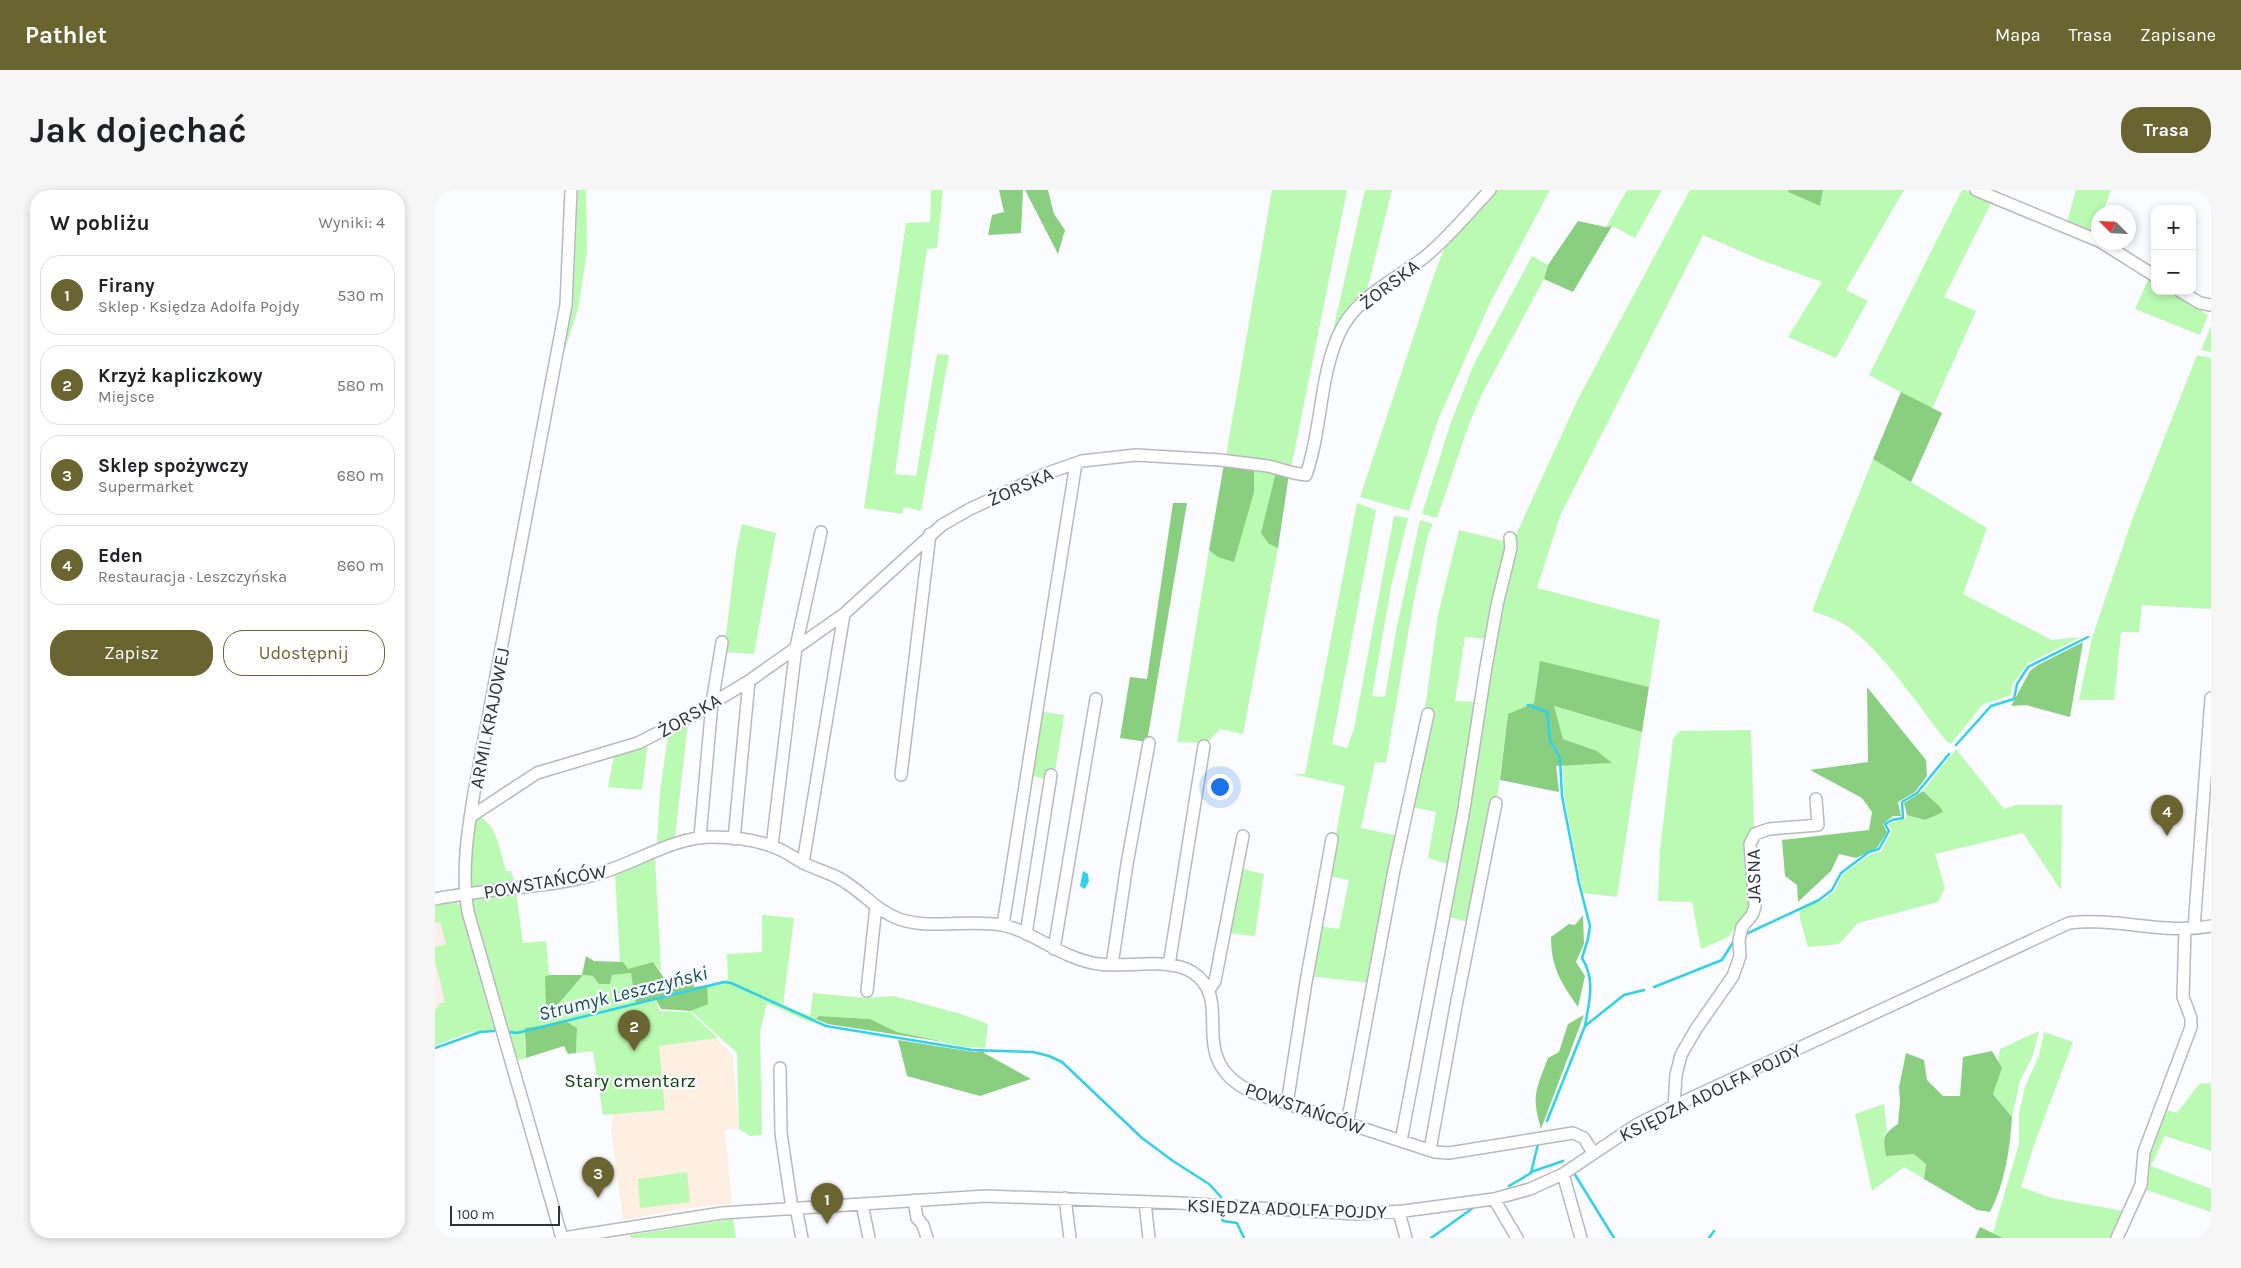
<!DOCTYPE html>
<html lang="pl">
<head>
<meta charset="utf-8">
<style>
  body { margin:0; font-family:Karla,sans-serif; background:#f6f6f6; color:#202124 }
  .controls { position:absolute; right:15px; top:15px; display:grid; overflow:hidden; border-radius:10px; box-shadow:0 2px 8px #0003 }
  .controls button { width:45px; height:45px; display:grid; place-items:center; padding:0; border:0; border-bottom:1px solid #e0e0e0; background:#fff; color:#202124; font:25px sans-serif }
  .compass { position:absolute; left:1656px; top:15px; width:45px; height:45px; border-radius:50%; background:#fff; box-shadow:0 2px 8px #0003; rotate:294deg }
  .scale { position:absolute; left:15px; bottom:12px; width:110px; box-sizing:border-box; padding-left:5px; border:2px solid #323334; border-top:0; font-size:14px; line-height:18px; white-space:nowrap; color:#323334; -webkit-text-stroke:4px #fafcff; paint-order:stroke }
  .you { position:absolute; left:784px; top:596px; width:18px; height:18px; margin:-12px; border:4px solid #fff; border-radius:50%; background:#1a73e8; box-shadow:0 0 0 8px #1a73e833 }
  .badge { display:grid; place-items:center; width:32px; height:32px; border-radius:50%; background:#696430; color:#fff; font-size:16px; font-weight:700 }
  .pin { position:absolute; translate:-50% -41px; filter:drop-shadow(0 1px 2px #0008) }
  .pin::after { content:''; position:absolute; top:26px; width:18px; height:15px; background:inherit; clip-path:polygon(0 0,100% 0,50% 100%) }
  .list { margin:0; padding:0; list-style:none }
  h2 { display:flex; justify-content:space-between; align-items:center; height:65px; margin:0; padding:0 20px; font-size:21px }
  h2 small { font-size:16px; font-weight:400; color:#757577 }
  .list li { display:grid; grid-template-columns:32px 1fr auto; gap:15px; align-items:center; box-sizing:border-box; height:80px; margin:0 10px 10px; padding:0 10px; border:1px solid #e0e0e0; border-radius:20px }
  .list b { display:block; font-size:19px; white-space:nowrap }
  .list p { margin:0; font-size:16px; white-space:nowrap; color:#757577 }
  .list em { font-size:16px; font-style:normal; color:#757577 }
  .actions { display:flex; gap:10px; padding:15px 20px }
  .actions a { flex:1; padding:11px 0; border:1px solid #696430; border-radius:20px; text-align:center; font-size:18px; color:#696430 }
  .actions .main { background:#696430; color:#fff }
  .map { position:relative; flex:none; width:1776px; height:1048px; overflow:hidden; border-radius:20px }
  header { display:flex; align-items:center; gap:30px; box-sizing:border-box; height:70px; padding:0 25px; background:#696430; color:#fff }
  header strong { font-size:24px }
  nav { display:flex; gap:28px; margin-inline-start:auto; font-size:18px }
  .intro { display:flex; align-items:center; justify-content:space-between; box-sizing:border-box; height:120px; padding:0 30px }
  h1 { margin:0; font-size:35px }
  .button { padding:12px 22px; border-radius:20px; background:#696430; color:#fff; font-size:18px; font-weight:700 }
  main { display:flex; gap:30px; padding:0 30px }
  aside { flex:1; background:#fff; border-radius:20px; box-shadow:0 2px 8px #0003 }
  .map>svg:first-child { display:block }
  .commercial { fill:#feedee }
  .education { fill:#fdefe1 }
  .green { fill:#bafab2 }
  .forest { fill:#8acf80 }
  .water { fill:#30d1e9 }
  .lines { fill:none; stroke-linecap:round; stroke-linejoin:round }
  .stream { stroke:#30d1e9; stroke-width:2.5 }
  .minor-casing { stroke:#b8b9bd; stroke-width:14 }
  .minor { stroke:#fff; stroke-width:11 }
  .labels { text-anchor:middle; stroke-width:4.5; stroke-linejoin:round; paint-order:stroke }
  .street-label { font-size:19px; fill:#323334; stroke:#fafcff }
  .park-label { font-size:19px; fill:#11400b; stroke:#fafcff }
  .water-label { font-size:20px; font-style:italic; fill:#10515b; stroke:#fafcff }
</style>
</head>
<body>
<header>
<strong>Pathlet</strong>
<nav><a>Mapa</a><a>Trasa</a><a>Zapisane</a></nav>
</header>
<div class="intro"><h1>Jak dojechać</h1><a class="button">Trasa</a></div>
<main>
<aside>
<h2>W pobliżu<small>Wyniki: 4</small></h2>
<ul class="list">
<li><span class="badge">1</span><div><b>Firany</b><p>Sklep · Księdza Adolfa Pojdy</p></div><em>530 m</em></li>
<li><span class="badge">2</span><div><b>Krzyż kapliczkowy</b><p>Miejsce</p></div><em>580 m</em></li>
<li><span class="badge">3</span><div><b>Sklep spożywczy</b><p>Supermarket</p></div><em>680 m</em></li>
<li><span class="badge">4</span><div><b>Eden</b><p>Restauracja · Leszczyńska</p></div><em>860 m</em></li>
</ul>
<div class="actions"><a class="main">Zapisz</a><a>Udostępnij</a></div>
</aside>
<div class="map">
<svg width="1776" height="1048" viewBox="0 0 1776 1048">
  <rect width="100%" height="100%" fill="#fafcff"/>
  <path class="commercial" d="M 0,713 L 12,756 L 0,759 Z
    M 0,760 L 13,812 L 4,814 L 0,821 Z"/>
  <path class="education" d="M 281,848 L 298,865 L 304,939 L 290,940 L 297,1014 L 267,1016 L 188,1030 L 176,939 L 178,924 L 230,920 L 224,856 Z"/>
  <path class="green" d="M 143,0 L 151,0 L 152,62 L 143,119 L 124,178 L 139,90 Z
    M 496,0 L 508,0 L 502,58 L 492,59 L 460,284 L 481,286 L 502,164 L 514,165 L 486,321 L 469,317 L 467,324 L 429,318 L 471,33 L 495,32 Z
    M 837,0 L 912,0 L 856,278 L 791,266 Z
    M 930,0 L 957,0 L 932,100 L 897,145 Z
    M 1060,0 L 1115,0 L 1054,115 L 1003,230 L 974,321 L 925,307 L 999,85 L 1012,52 Z
    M 1192,0 L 1227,0 L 1200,48 L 1177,36 L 1171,37 Z
    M 1255,0 L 1354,0 L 1353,2 L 1385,16 L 1388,0 L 1469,0 L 1411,100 L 1433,111 L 1401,168 L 1353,147 L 1387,92 L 1326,70 L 1268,45 L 1125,326 L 1102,398 L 1225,430 L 1214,497 L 1105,472 L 1099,513 L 1073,524 L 1062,609 L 1058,608 L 1033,732 L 1011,726 L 1080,347 L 1143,209 Z
    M 1527,0 L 1531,0 L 1556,13 L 1509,107 L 1541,121 L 1497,219 L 1434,185 Z
    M 1641,0 L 1676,0 L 1668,22 L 1664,22 L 1663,34 L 1659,48 L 1632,32 Z
    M 1097,66 L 1113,75 L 1109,89 L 1047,204 L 1034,234 L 1002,328 L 987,324 L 1016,232 L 1039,174 Z
    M 1714,88 L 1720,91 L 1720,101 L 1735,101 L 1773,125 L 1765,145 L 1700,119 Z
    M 1776,136 L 1776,162 L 1766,160 Z
    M 1762,165 L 1776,168 L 1776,419 L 1707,415 L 1704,442 L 1686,442 L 1679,510 L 1644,510 L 1657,448 L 1697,330 Z
    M 1438,269 L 1552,338 L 1528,404 L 1617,450 L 1646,447 L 1592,474 L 1577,495 L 1576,505 L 1547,515 L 1516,554 L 1512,552 C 1485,518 1447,460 1412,436 C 1401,429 1389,425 1377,421 Z
    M 819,277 L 841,282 L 834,354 L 843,358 L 808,544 L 785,539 L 772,553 L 742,552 L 774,360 L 783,367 Z
    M 922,313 L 941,320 L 897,554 L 912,558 L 919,539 L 959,326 L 973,328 L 956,397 L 937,506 L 950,507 L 961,441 L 985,330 L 998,334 L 993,345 L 979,409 L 951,573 L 940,572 L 926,638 L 964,646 L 935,793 L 874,786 L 883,736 L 904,739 L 914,690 L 893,686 L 910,596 L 858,584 L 870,584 Z
    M 307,334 L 341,343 L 319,464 L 289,462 L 301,362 Z
    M 1024,340 L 1072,352 L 1053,449 L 1030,447 L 1020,511 L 1043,512 L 1016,675 L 993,668 L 1001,622 L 976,617 L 997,523 L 990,519 L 1003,425 Z
    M 1118,516 L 1207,542 L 1182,707 L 1148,703 L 1129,606 L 1128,575 L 1176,573 L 1162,561 L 1128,549 Z
    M 602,521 L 629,525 L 620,582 L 612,589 L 593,585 Z
    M 253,533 L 240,648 L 222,655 L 225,602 L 233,545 Z
    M 1316,540 L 1319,637 L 1312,650 L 1318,715 L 1293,747 L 1266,759 L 1257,712 L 1223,711 L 1225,661 L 1238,549 L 1245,541 Z
    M 213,553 L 207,600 L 173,597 L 179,566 Z
    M 1521,559 L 1569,619 L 1581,615 L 1627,615 L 1626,700 L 1588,643 L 1500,664 L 1510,698 L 1503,712 L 1423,733 L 1404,754 L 1373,757 L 1365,729 L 1364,719 L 1388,710 L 1400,701 L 1408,684 L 1436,664 L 1446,662 L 1457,640 L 1453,634 L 1471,628 L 1472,625 L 1490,630 L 1494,628 L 1497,609 L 1488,601 Z
    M 43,627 C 62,632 66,665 71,681 L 76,681 L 80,692 L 40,697 L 34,693 L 38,631 Z
    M 220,667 L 226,782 L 218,772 L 193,779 L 188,772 L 185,772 L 180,684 Z
    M 803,678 L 829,684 L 820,746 L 791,743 Z
    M 81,702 L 88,753 L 111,751 L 114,785 L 110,788 L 118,820 L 147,785 L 158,786 L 175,794 L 177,785 L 196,783 L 221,808 L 224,821 L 255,822 L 283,848 L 224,856 L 230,920 L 168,925 L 158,861 L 141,863 L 142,838 L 89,849 L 91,868 L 83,870 L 72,842 L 36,713 L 38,708 Z
    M 19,711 L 26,715 L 61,840 L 32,843 L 0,856 L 0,821 L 4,814 L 10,812 L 0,771 L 0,757 L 11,754 L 5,732 L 0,733 L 0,713 Z
    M 327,725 L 359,728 L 348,815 L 375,826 L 378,803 L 429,808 L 459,806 L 526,824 L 553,834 L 550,858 L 529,857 L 462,842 L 435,829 L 385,826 L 376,833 L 332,813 L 325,842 L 327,945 L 315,946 L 304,939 L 302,863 L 256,821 L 273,813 L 270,795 L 293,790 L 292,764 L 327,762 Z
    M 1604,841 L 1598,865 L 1585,891 L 1577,927 L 1558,903 L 1567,878 L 1563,872 L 1565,859 Z
    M 1609,842 L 1638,852 L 1600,952 L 1586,997 L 1616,1008 L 1689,1021 L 1679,1041 L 1679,1048 L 1568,1048 L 1558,1043 L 1584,954 L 1584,924 L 1590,897 L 1604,866 Z
    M 1776,893 L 1776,961 L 1730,946 L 1716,976 L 1776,999 L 1776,1022 L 1712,1000 L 1708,1002 L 1711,968 L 1729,919 L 1742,923 L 1764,894 Z
    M 1449,914 L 1452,941 L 1448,949 L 1479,964 L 1491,974 L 1489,989 L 1469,977 L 1437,1001 L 1420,924 Z
    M 252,982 L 255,1012 L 205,1018 L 203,989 Z
    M 298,1029 L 301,1048 L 195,1048 L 195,1045 Z"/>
  <path class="forest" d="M 564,0 L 588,0 L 586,43 L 553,45 L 557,25 L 569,22 Z
    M 590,0 L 613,0 L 619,24 L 630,40 L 623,64 Z
    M 1354,0 L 1388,0 L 1385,16 L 1353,2 Z
    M 1143,31 L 1171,37 L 1177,36 L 1138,102 L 1109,89 L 1113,75 Z
    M 1466,202 L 1507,223 L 1476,292 L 1438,269 Z
    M 789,274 L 819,277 L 819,302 L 799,372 L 783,367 L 774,360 Z
    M 841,282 L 854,284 L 843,358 L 834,354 L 826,343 Z
    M 738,313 L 752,313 L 712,552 L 685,548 L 695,487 L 712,489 Z
    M 1648,452 L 1635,527 L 1591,515 L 1576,516 L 1595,481 L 1603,475 Z
    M 1105,471 L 1214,497 L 1207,542 L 1119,516 L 1128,549 L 1162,561 L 1177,573 L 1121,576 L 1124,602 L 1065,590 L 1073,524 L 1099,513 Z
    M 1432,497 L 1491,570 L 1492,586 L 1480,602 L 1463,612 L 1466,626 L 1458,626 L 1448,634 L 1452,642 L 1442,658 L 1421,668 L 1404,664 L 1396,681 L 1363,712 L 1362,695 L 1350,686 L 1347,650 L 1434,640 L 1437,622 L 1427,608 L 1375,580 L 1433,572 Z
    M 1488,601 L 1505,617 L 1508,622 L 1490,630 L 1472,625 L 1469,613 Z
    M 1148,725 L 1149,754 L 1141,772 L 1150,786 L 1143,817 C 1126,792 1116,778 1116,747 L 1134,734 L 1140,735 Z
    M 151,766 L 159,771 L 188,772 L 193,779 L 218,772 L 231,791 L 239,796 L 258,792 L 259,797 L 272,795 L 273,814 L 256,821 L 226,819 L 220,808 L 201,814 L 196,783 L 177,785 L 175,794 L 164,794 L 158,786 L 148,785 L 118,820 L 111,817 L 110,787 L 114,785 L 147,785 Z
    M 1149,825 L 1106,939 C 1096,905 1101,900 1113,868 L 1124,862 L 1133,834 Z
    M 384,826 L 435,829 L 462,842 L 509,852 L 393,834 L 381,829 Z
    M 132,832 L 142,838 L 141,863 L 133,864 L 129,856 L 91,868 L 90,838 Z
    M 463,850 L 539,862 L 549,861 L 549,863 L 596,889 L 545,906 L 472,886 Z
    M 1557,861 L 1567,878 L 1558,904 L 1577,927 C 1575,959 1570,993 1555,1022 L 1542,1020 L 1489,989 L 1491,974 L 1479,964 L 1451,966 C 1448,947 1447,945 1463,934 L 1465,911 L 1464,897 L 1471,863 L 1489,870 L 1492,890 L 1508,906 L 1525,906 L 1528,867 Z
    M 1545,1037 L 1568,1048 L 1540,1048 Z"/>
  <path class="water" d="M 648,681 L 653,684 L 654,691 L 650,699 L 645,696 Z"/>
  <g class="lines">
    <path class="stream" d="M 1093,515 L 1112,522 L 1115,550 L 1125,568 L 1127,606 L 1144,693 L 1155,736 L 1153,749 L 1147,768 C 1161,790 1154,812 1150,836
      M 1521,555 L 1556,516 L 1579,509 L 1582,494 L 1593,477 L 1653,447
      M 1311,744 L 1384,710 L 1397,700 L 1406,683 L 1434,662 L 1444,659 L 1454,641 L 1450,634 L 1457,630 L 1468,628 L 1467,612 L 1482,603 L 1514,564
      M 1219,797 L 1287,770 L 1300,749
      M 75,842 L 82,843 L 289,792 L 296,793 L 391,836 L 537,860 L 598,862 L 614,866 L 627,872 L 707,948 L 738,971 L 774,994 L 786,1007
      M 0,858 L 45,842 L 59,841
      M 1112,931 L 1150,836 L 1189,805 L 1209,800
      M 1096,982 L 1128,971
      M 1139,983 L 1179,1048
      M 1074,996 L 1096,983 L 1103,954
      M 785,1023 L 788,1031 L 802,1033 L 809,1048
      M 996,1048 L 1038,1018
      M 1274,1048 L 1279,1041"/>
    <defs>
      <path id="minor" d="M 1541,0 L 1664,51
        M 1666,52 L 1720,86
        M 1745,101 L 1765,113 L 1776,115
        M 466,585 L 495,344
        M 35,627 L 102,583 L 203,553 L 256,526 L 314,491 L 409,424 L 507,335 L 535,319 L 610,284 L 647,271 L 701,265 L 785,270 L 833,276 L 859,283 L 871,285 C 887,240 884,188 904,144 C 921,106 961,90 991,66 C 1015,46 1034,22 1055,0
        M 265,647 L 277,513 L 287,452
        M 299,649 L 314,491
        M 337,656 L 361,457 L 386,342
        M 368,673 L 409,424
        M 0,709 C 53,698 107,699 159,685 C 197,675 238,647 276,647 C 299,647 325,650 346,660 C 356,665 365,672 375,676 C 388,682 402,685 413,694 C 430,705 444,722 464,729 C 496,740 534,729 567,735 C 601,742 626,769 664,774 C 692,778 733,767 757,782 C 803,811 746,870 819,903 L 1000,962 L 1014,963 L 1138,943 L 1149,948 L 1158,963
        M 568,735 L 641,273
        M 1759,738 L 1776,508
        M 591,744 L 616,585
        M 619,759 L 661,509
        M 677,775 L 692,674 L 714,553
        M 734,775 L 769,556
        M 774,800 L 780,791 L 808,646
        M 432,801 L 441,716
        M 345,878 L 346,943 L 357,1018
        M 852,914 L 871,792 L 897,649
        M 1239,916 L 1241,885 L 1246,865 L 1261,839 L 1298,786 L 1305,766 L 1304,750 L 1307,737 L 1317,725 L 1320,717 L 1315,654 L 1320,644 L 1334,639 L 1383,635 L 1381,609
        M 912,934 L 959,680 L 993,524
        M 966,951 L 1028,625 L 1051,477 L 1062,415 L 1076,358 L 1075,348
        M 995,960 L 1021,816 L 1061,613
        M 1128,984 L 1146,1048
        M 630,1008 L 635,1048
        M 1059,1009 L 1082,1048
        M 479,1010 L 482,1028 L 488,1035 L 492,1048
        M 710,1012 L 714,1048
        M 427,1014 L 434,1048
        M 361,1018 L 367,1048
        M 964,1022 L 971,1048
        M 127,1048 L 33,722 C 26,680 33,639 40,597 L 131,115 L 136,0
        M 128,1048 L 287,1023 L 551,1006 L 745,1013 L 921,1024 L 969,1021 L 1059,1009 L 1095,999 L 1128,984 L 1201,935 L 1239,916 L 1634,733 C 1681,727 1730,745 1776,736
        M 1682,1048 L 1706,995 L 1709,962 L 1756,837 L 1756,828 L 1748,807 L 1750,738"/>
    </defs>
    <use href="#minor" class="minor-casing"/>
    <use href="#minor" class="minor"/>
  </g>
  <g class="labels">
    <g class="street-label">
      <text transform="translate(954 94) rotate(-37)" y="7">ŻORSKA</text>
      <text transform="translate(585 296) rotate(-24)" y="7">ŻORSKA</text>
      <text transform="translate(254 525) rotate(-30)" y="7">ŻORSKA</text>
      <text transform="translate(54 528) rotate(-79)" y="7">ARMII KRAJOWEJ</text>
      <text transform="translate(1318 686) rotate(-91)" y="7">JASNA</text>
      <text transform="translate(110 691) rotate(-10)" y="7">POWSTAŃCÓW</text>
      <text transform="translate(1275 902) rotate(-26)" y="7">KSIĘDZA ADOLFA POJDY</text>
      <text transform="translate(870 918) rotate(19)" y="7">POWSTAŃCÓW</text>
      <text transform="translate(852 1018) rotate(2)" y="7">KSIĘDZA ADOLFA POJDY</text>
    </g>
    <g class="park-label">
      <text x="195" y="897">Stary cmentarz</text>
    </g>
    <g class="water-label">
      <text transform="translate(188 803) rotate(-14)" y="7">Strumyk Leszczyński</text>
    </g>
  </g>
</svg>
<div class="controls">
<button>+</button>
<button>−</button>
</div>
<svg class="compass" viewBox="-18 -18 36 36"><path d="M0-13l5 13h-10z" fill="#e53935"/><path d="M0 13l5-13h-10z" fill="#757577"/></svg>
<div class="scale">100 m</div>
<div class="you"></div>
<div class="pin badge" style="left:392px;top:1034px">1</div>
<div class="pin badge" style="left:199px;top:861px">2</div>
<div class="pin badge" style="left:163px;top:1008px">3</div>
<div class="pin badge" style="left:1732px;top:646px">4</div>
</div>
</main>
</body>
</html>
